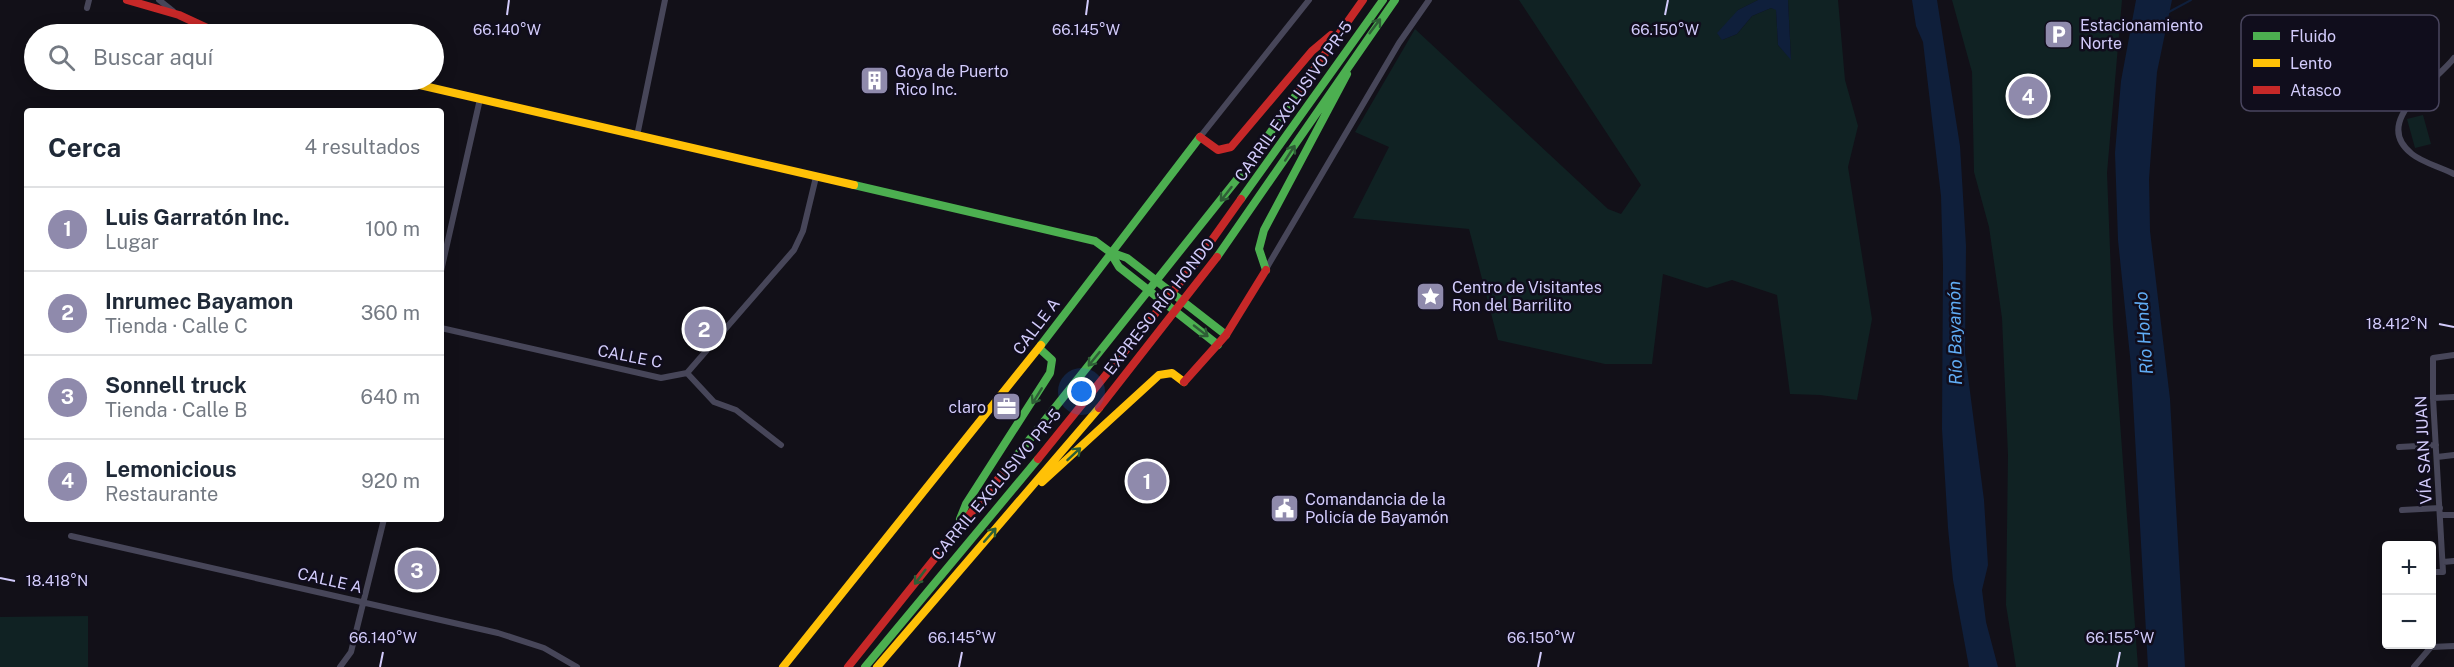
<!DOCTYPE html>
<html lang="es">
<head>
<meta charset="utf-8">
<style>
  body { margin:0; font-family:"Public Sans",sans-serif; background:#f6f6f7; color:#1f2937 }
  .controls { position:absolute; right:18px; bottom:18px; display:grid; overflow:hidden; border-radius:6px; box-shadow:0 3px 15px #0003 }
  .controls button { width:54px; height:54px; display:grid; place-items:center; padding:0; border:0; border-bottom:2px solid #e0e1e3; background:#fff; color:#1f2937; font:30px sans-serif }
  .you { position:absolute; left:1082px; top:392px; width:21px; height:21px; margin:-15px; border:4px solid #fff; border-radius:50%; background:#1a73e8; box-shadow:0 0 0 9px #1a73e833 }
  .badge { display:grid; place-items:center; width:39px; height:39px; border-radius:50%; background:#8f8aac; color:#fff; font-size:20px; font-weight:700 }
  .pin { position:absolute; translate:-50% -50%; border:3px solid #fff; box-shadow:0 2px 6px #0006 }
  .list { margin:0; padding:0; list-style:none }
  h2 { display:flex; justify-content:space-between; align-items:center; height:78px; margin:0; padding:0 24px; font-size:26px }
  h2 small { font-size:20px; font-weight:400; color:#747a83 }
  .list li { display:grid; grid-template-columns:39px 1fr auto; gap:18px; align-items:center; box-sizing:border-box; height:84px; padding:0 24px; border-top:2px solid #e0e1e3 }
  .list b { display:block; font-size:22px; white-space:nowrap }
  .list p { margin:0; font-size:20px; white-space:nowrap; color:#747a83 }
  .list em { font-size:20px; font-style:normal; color:#747a83 }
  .icon { flex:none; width:33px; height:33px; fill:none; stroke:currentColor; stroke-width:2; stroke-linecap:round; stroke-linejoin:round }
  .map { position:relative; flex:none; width:2454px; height:667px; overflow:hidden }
  .search { position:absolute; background:#fff; box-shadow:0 3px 15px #0003; left:24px; top:24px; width:420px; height:66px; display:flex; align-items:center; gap:15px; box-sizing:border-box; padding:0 21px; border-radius:33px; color:#747a83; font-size:22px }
  .panel { position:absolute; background:#fff; box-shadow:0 3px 15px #0003; left:24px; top:108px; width:420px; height:414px; border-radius:6px }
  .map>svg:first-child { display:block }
  .green { fill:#102223 }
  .water { fill:#0f1f3b }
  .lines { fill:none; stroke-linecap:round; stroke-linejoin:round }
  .stream { stroke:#0f1f3b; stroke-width:2 }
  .street { stroke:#474659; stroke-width:6 }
  .fast { stroke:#4caf50; stroke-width:8 }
  .slow { stroke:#ffc107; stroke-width:8 }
  .jam { stroke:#c62828; stroke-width:8 }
  .oneway { stroke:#2e5e36 }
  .ticks { fill:none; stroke:#d2cbfb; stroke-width:2 }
  .labels { text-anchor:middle; stroke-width:5; stroke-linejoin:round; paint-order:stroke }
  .poi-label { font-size:16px; fill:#d2cbfb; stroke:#100d1c; text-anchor:start }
  .street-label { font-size:16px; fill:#d2cbfb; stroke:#100d1c }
  .water-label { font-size:18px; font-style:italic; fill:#60acf4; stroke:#100d1c }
  .key { fill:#100d1c; stroke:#4a465f; stroke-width:1.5 }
  .key-label { font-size:16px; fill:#d2cbfb }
  .ticks-label { font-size:15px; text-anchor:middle; fill:#d2cbfb; stroke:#100d1c; stroke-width:5; stroke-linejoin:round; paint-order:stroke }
</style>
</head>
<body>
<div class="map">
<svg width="2454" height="667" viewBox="0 0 2454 667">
  <rect width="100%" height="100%" fill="#121018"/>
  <path class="green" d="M 1519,0 L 1758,0 L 1738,10 L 1722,40 L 1737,34 L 1752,16 L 1771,8 L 1776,9 L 1778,45 L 1791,59 L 1788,0 L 1838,0 L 1845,80 L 1858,126 L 1848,167 L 1872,319 L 1857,400 L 1820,395 L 1790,394 L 1777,295 L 1732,280 L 1707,288 L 1663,274 L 1652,364 L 1605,364 L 1498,340 L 1469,229 L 1353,218 L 1389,147 L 1355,132 L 1415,29 L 1608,209 L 1621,214 L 1641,185 Z
    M 1952,0 L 2122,0 L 2107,173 L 2113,326 L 2138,667 L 2016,667 L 2006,605 L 2008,455 L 2002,318 L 1989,227 L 1974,172 L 1972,72 Z
    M 2423,115 L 2431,144 L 2415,148 L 2407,119 Z
    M 88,616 L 88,667 L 0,667 L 0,617 Z"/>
  <path class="water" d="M 1758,0 L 1788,0 L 1791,60 L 1778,45 L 1776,10 L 1771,8 L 1752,16 L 1737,34 L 1722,40 L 1717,33 L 1738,10 Z
    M 1912,0 L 1937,0 L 1960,146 L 1966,246 L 1965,353 L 1984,500 L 1988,565 L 1982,590 L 1986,622 L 1998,667 L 1969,667 L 1953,580 L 1948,528 L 1942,429 L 1943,266 L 1941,196 L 1923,42 L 1916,26 Z
    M 2136,0 L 2172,0 L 2157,72 L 2149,179 L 2150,231 L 2170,399 L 2185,667 L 2148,667 L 2131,366 L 2118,240 L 2115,153 L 2121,81 Z"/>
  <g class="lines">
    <path class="stream" d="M 2167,13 L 2191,0"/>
    <path class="street" d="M 159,0 L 173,11
      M 87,8 L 89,0
      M 2454,58 C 2436,82 2370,121 2412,154 C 2423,163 2441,167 2454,174
      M 637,136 L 665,0
      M 1200,137 L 1309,0
      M 1266,269 L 1399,43 L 1429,0
      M 441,271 L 480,99
      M 441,328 L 661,378 L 687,373 L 794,250 L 803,231 L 816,177
      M 687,373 L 714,402 L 736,410 L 781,445
      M 2433,398 L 2454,397
      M 2399,447 L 2436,445
      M 2437,457 L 2454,455
      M 2402,510 L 2440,508
      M 2440,515 L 2454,515
      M 71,536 L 498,633 L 544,648 L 577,667
      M 2443,562 L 2454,561
      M 2432,572 L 2443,572 L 2433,398 L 2433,358 L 2454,355
      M 340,667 L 351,652 L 384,519
      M 2414,667 L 2431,647 L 2454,646"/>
    <path class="fast" d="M 854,185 L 1095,241 L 1110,252 L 1127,258 L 1226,335
      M 1241,199 L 1383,0
      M 1110,252 L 1119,267 L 1218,345
      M 1217,257 L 1395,0
      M 1266,270 L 1259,249 L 1264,230 L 1347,74
      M 1041,345 L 1200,137
      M 1010,464 L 1246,168 L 1298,92
      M 960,519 L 966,504 L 1050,373 L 1052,360 L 1039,348
      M 865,667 L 1038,459"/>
    <path class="slow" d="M 398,80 L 854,185
      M 1042,482 L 1159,375 L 1172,373 L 1184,382
      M 783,667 L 1041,345
      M 877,667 L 1099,408"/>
    <path class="jam" d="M 127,0 L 179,15 L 220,34
      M 1298,92 L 1363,0
      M 1200,137 L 1218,150 L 1231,147 L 1312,51 L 1331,35
      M 1184,382 L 1226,335 L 1266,270
      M 1099,408 L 1217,257
      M 1038,459 L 1192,268 L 1241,199
      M 848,667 L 1010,464"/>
  </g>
  <defs><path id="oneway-shaft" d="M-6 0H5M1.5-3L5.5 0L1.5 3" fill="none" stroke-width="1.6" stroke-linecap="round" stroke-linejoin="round" transform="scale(1.5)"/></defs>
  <g class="oneway">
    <use href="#oneway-shaft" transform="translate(1375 26) rotate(-53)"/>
    <use href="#oneway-shaft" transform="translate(1290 153) rotate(-57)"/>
    <use href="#oneway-shaft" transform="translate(1226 194) rotate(128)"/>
    <use href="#oneway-shaft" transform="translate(1201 331) rotate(38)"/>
    <use href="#oneway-shaft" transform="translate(1094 359) rotate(129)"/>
    <use href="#oneway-shaft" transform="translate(1037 396) rotate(122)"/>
    <use href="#oneway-shaft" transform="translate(1074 454) rotate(-43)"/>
    <use href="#oneway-shaft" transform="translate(990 535) rotate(-49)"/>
    <use href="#oneway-shaft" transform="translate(920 577) rotate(127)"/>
  </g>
  <path class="ticks" d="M 507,15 L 509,0M 1086,15 L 1088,0M 1665,15 L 1668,0M 2439,324 L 2454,327M 0,578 L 15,581M 380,667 L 383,652M 959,667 L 962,652M 1538,667 L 1541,652M 2117,667 L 2120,652"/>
  <defs>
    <symbol id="parking-square" viewBox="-11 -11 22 22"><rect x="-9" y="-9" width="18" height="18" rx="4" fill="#8f8aac" stroke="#100d1c"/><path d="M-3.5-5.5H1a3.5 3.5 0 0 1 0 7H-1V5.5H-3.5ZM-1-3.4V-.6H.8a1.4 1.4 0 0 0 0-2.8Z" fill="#fff"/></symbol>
    <symbol id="building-square" viewBox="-11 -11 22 22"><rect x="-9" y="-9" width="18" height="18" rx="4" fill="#8f8aac" stroke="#100d1c"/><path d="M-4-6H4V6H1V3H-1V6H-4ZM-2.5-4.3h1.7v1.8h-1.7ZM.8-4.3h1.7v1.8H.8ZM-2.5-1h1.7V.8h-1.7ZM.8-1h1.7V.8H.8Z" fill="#fff"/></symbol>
    <symbol id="sight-square" viewBox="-11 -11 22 22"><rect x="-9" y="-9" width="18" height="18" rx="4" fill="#8f8aac" stroke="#100d1c"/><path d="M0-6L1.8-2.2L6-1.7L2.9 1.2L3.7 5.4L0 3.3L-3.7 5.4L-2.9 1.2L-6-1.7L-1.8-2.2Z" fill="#fff"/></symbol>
    <symbol id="office-square" viewBox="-11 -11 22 22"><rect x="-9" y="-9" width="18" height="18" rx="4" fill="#8f8aac" stroke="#100d1c"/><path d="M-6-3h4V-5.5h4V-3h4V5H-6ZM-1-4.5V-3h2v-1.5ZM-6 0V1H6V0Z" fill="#fff"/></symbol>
    <symbol id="civic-square" viewBox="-11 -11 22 22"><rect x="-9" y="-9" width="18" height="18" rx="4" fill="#8f8aac" stroke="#100d1c"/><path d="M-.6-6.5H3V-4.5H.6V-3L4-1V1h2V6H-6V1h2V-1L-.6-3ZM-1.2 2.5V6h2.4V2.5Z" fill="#fff"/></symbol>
  </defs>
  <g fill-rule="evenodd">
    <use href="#parking-square" x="2042" y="18" width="33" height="33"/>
    <use href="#building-square" x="858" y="64" width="33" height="33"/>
    <use href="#sight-square" x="1414" y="280" width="33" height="33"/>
    <use href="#office-square" x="990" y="390" width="33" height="33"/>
    <use href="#civic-square" x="1268" y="492" width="33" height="33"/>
  </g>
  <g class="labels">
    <g class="poi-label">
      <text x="2080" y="31">Estacionamiento<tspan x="2080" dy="18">Norte</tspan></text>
      <text x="895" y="77">Goya de Puerto<tspan x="895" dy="18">Rico Inc.</tspan></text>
      <text x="1452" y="293">Centro de Visitantes<tspan x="1452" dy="18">Ron del Barrilito</tspan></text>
      <text x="986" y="413" text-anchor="end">claro</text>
      <text x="1305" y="505">Comandancia de la<tspan x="1305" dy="18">Policía de Bayamón</tspan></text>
    </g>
    <g class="street-label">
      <text transform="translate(1293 101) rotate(-55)" y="6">CARRIL EXCLUSIVO PR-5</text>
      <text transform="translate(1159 306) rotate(-52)" y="6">EXPRESO RÍO HONDO</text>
      <text transform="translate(1036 326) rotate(-53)" y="6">CALLE A</text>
      <text transform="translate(630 356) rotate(11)" y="6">CALLE C</text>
      <text transform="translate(2423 450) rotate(-93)" y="6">VÍA SAN JUAN</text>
      <text transform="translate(996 484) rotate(-50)" y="6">CARRIL EXCLUSIVO PR-5</text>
      <text transform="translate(330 580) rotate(13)" y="6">CALLE A</text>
    </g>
    <g class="water-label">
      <text transform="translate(1955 333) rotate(-91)" y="6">Río Bayamón</text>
      <text transform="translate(2144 333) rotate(-94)" y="6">Río Hondo</text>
    </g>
  </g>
  <rect x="2241" y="15" width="198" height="96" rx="9" class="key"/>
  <rect x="2253" y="32" width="27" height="8" fill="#4caf50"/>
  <rect x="2253" y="59" width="27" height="8" fill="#ffc107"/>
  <rect x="2253" y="86" width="27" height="8" fill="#c62828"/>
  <g class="key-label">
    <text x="2290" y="42">Fluido</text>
    <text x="2290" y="69">Lento</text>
    <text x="2290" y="96">Atasco</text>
  </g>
  <g class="ticks-label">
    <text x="507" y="35">66.140°W</text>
    <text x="1086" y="35">66.145°W</text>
    <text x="1665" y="35">66.150°W</text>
    <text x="2397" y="329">18.412°N</text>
    <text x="57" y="586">18.418°N</text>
    <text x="383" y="643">66.140°W</text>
    <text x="962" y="643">66.145°W</text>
    <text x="1541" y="643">66.150°W</text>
    <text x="2120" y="643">66.155°W</text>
  </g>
</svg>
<div class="controls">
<button>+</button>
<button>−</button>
</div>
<div class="you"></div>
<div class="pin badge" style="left:1147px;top:481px">1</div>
<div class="pin badge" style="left:704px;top:329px">2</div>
<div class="pin badge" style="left:417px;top:570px">3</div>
<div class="pin badge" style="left:2028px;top:96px">4</div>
<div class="search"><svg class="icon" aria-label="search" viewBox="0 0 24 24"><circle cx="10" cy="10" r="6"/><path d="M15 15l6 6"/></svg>Buscar aquí</div>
<section class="panel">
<h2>Cerca<small>4 resultados</small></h2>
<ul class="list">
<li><span class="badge">1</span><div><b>Luis Garratón Inc.</b><p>Lugar</p></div><em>100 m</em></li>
<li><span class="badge">2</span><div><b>Inrumec Bayamon</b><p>Tienda · Calle C</p></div><em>360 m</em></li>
<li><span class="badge">3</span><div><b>Sonnell truck</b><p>Tienda · Calle B</p></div><em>640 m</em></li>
<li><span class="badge">4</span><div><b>Lemonicious</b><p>Restaurante</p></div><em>920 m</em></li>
</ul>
</section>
</div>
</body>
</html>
